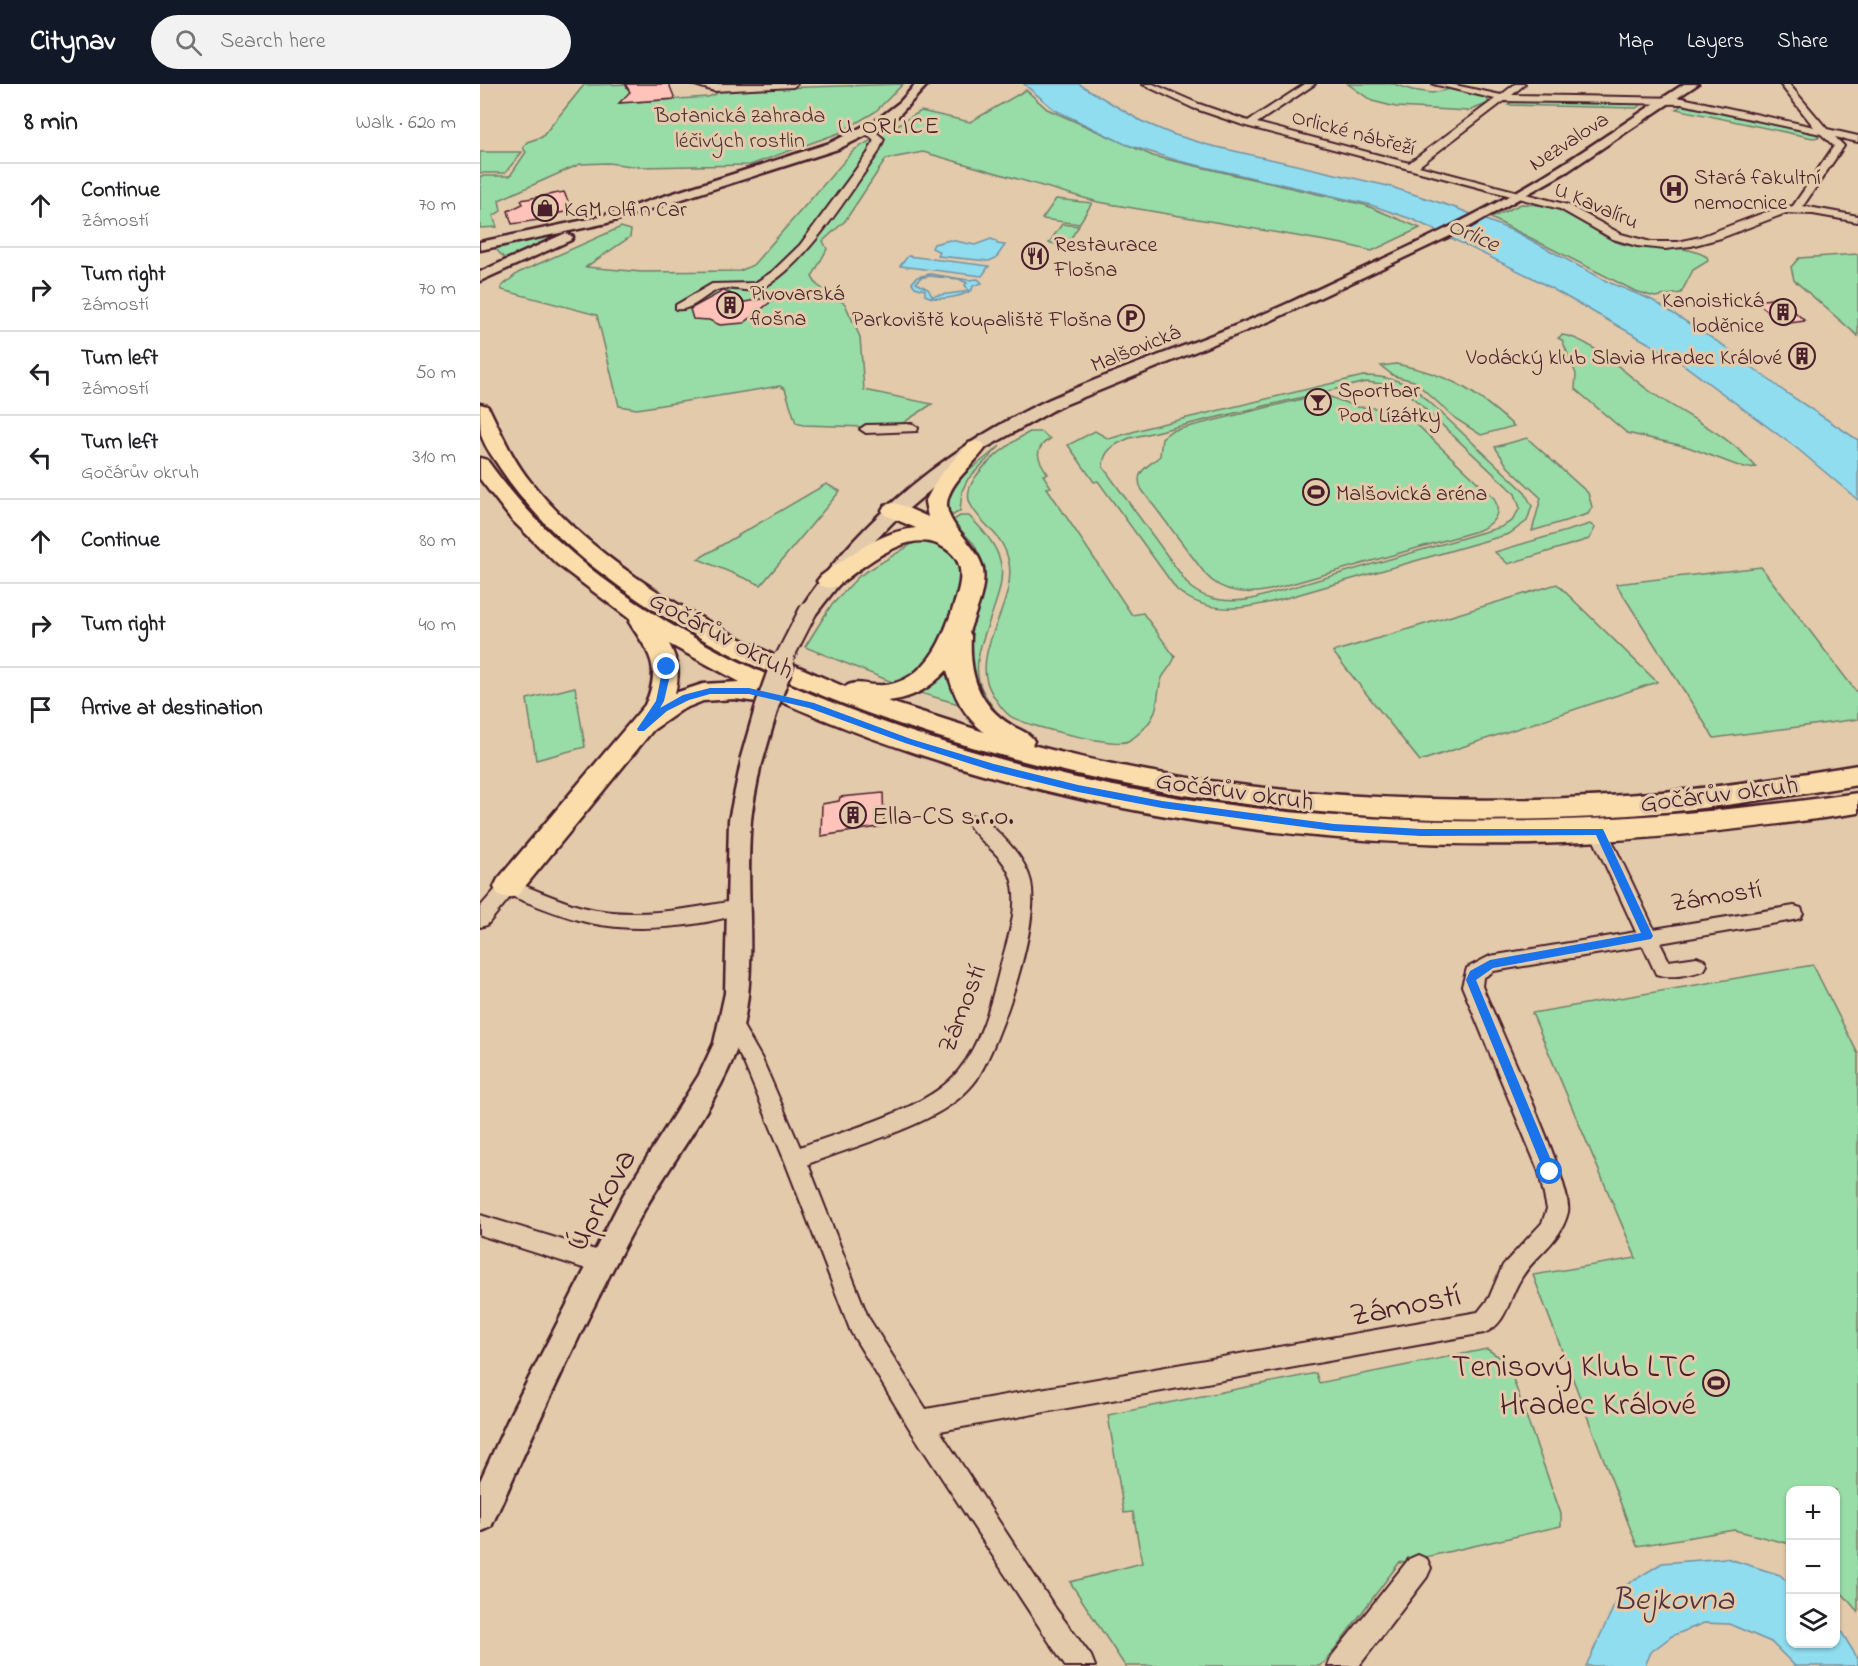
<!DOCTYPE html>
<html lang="en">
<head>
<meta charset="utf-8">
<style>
  body { margin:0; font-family:"Indie Flower",sans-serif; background:#f2f2f2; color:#202124 }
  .controls { position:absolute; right:18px; bottom:18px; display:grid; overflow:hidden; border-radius:12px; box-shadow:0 2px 4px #0004 }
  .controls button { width:54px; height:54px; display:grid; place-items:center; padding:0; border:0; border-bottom:2px solid #e0e0e0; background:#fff; color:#202124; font:30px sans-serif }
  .stop { position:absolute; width:18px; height:18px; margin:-14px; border:4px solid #1a73e8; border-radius:50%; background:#fff }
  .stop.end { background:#1a73e8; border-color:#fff; box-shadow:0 2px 6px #0008 }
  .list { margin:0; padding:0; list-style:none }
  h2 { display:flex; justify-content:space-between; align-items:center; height:78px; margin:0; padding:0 24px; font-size:26px }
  h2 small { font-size:20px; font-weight:400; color:#757577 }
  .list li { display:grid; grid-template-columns:39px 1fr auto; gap:18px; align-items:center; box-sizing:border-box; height:84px; padding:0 24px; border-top:2px solid #e0e0e0 }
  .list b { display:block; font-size:22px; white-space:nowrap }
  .list p { margin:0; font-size:20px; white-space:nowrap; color:#757577 }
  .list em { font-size:20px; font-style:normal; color:#757577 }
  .icon { flex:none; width:33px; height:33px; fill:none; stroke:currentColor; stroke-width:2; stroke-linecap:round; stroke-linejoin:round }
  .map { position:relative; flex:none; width:1378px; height:1582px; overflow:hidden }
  header { display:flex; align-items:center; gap:36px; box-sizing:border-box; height:84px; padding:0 30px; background:#111827; color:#fff }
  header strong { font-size:28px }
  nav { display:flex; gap:33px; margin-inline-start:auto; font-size:21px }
  .search { width:420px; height:54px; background:#f2f2f2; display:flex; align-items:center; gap:15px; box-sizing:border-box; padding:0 21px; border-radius:33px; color:#757577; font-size:22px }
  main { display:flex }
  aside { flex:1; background:#fff }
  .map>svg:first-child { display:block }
  .green { fill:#98dca7; stroke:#717e69; stroke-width:1.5; fill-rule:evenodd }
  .water { fill:#90ddf0; stroke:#7491a1; stroke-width:1.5; fill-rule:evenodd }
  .building { fill:#ffc3ba; stroke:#4a1f2b; stroke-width:1.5 }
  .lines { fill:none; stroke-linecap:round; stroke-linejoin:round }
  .minor-casing { stroke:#4a1f2b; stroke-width:4 }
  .tertiary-casing { stroke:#4a1f2b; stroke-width:5 }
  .primary-casing { stroke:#4a1f2b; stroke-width:5 }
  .minor { fill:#e2caab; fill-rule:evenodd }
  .tertiary { fill:#e2caab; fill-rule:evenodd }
  .primary { fill:#fbddab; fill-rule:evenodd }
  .tertiary-bridge-far1-casing { stroke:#4a1f2b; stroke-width:21; stroke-linecap:butt }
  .tertiary-bridge-casing { stroke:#4a1f2b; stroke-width:27; stroke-linecap:butt }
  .tertiary-bridge-far1 { stroke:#e2caab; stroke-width:17 }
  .tertiary-bridge { stroke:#e2caab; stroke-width:22 }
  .route { fill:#1a73e8 }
  .labels { text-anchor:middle; stroke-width:6; stroke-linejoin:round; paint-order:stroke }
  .far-park-label { font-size:22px; fill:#523237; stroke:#e2caab }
  .far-street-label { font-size:22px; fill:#4a1f2b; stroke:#e2caab }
  .far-poi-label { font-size:22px; fill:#4a1f2b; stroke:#e2caab; text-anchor:start }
  .far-neighbourhood-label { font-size:24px; letter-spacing:1.5px; fill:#4a1f2b; stroke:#e2caab }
  .far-water-label { font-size:24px; font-style:italic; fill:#51323f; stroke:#e2caab }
  .street-label { font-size:27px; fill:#4a1f2b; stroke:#e2caab }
  .poi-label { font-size:27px; fill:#4a1f2b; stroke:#e2caab; text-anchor:start }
  .near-street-label { font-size:33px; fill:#4a1f2b; stroke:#e2caab }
  .near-poi-label { font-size:33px; fill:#4a1f2b; stroke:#e2caab; text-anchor:end }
  .near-water-label { font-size:33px; font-style:italic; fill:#51323f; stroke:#e2caab }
</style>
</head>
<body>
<header>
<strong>Citynav</strong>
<div class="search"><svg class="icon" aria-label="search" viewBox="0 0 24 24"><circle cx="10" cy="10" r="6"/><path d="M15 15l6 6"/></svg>Search here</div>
<nav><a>Map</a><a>Layers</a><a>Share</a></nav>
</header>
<main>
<aside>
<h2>8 min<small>Walk · 620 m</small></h2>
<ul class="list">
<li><svg class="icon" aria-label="ahead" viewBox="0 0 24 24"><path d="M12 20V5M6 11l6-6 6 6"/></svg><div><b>Continue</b><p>Zámostí</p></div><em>70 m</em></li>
<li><svg class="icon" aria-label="right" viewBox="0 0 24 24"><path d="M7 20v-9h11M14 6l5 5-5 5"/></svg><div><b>Turn right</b><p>Zámostí</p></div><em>70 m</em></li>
<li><svg class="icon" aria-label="left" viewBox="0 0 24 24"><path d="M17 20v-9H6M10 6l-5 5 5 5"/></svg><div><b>Turn left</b><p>Zámostí</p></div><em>50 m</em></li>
<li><svg class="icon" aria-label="left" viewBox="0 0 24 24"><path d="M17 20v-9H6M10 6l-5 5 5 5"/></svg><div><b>Turn left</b><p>Gočárův okruh</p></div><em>310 m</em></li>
<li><svg class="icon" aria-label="ahead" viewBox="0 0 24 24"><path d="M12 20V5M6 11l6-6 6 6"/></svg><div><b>Continue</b></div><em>80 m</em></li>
<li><svg class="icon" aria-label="right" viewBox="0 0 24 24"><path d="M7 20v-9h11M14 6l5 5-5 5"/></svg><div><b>Turn right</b></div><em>40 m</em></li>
<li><svg class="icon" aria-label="arrive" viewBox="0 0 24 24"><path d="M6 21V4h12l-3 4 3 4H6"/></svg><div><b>Arrive at destination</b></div></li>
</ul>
</aside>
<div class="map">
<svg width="1378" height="1582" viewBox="0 0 1378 1582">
  <rect width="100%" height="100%" fill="#e2caab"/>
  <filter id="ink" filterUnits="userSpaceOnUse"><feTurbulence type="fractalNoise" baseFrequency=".0167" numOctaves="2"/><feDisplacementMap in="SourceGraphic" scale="12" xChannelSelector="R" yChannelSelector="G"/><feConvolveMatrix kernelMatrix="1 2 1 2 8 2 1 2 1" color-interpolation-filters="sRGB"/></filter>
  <g filter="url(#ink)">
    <path class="green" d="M 156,0 L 149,9 L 155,18 L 228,13 L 236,10 L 239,6 L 423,0 L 395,28 L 359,49 L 270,81 L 159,83 L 128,79 L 100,80 L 19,116 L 21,127 L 13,132 L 17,143 L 0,144 L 0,92 L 30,92 L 46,68 L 43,64 L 47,58 L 62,53 L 104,1 Z
      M 868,0 L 914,0 L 932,6 L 952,9 L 970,5 L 1006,13 L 1009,19 L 989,27 L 916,23 L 892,17 Z
      M 546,6 L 567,25 L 673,72 L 885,121 L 940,144 L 892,167 L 863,160 L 618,118 L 443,68 L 406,75 L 365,137 L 343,157 L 347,165 L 332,193 L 337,201 L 365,220 L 380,253 L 384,306 L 452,320 L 423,339 L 387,343 L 323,341 L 316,339 L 305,305 L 300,302 L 157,325 L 139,322 L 117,231 L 22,206 L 21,203 L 38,189 L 141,143 L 151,146 L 150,153 L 106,183 L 162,188 L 260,187 L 273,181 L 374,66 L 441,27 L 490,38 Z
      M 1032,17 L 1165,18 L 1156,24 L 1028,21 Z
      M 1204,20 L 1336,49 L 1339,53 L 1333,54 L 1196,25 Z
      M 0,68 L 42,68 L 25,89 L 0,89 Z
      M 576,115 L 612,119 L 599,140 L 562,135 Z
      M 1041,120 C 1056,120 1072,122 1086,128 C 1106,136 1120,154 1142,160 C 1169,167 1203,158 1227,173 L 1228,177 L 1213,186 L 1201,209 L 1175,213 L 1155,207 L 1011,134 Z
      M 582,140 L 599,142 L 586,161 L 569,159 Z
      M 85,148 L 26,176 L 14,163 Z
      M 1378,170 L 1378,252 L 1314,196 L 1311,183 L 1319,174 Z
      M 1082,251 C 1109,253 1148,292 1171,308 C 1205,332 1249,350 1276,383 L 1264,384 L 1208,363 L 1147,349 L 1095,305 L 1096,290 L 1082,256 L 1078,254 Z
      M 916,280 C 970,291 993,305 1034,342 L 1001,351 L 976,335 L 934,297 L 914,292 L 901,282 Z
      M 883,292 C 904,292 924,296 940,309 L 1044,407 L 1052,422 L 1047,437 L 1029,450 L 799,516 C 763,526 727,531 697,506 L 618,397 L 614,398 L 588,361 L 615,347 L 629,355 L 669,343 ZM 886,298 L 910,301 L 929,310 L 1035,410 L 1040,424 L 1032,437 L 1021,443 L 772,515 C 751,519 727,517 710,503 L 623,383 C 623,366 635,360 650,354 Z
      M 845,311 L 877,323 L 912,325 L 929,333 L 1014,414 C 1023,431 1012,441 997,447 L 790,506 C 768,511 742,509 726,491 L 662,406 C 652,388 669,382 680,372 L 682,354 L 691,347 L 834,312 Z
      M 550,348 L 561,348 L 570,355 C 552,365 558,376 568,390 L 563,391 L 571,403 L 567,404 L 652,531 L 663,529 L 695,573 C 692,581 687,586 683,592 C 677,603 679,616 675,627 C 672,638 658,652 648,657 C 636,664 542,641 530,632 C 521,625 510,608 507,598 C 496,561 536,519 529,479 C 523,447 500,442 490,419 C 479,395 531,357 550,348 Z
      M 1047,354 L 1108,409 L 1112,423 L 1108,430 L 1052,447 L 1061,414 L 1028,383 L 1015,363 Z
      M 520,362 L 488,395 L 482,407 L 480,427 L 468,434 L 465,431 L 465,409 L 475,398 Z
      M 346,400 L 360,407 L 281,501 L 218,475 Z
      M 480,432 L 489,432 C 536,478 524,495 504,552 C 499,566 495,582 499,597 C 502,611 513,621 519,633 L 503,621 L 486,564 L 505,495 L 505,483 L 494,460 L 472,437 Z
      M 1110,440 L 1115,444 L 1109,455 L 1028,480 L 1015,468 Z
      M 445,452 L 475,468 L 481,482 L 481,498 L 460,569 L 452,580 L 417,600 L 325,563 L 350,523 L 379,492 Z
      M 1281,483 L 1378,610 L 1378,635 L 1234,654 L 1136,500 Z
      M 1077,500 L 1177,598 L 940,677 L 853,568 Z
      M 468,587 L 482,621 L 437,608 L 465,588 Z
      M 95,603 L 105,663 L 56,676 L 47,615 Z
      M 1333,881 L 1378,970 L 1378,1528 L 1356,1502 L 1356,1406 L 1310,1406 L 1310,1460 L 1254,1446 L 1157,1462 L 1053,1191 L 1156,1174 L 1052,929 Z
      M 1007,1265 L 1027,1278 L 1081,1430 L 1081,1442 L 919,1479 L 845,1578 L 839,1582 L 645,1582 L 590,1498 L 662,1479 L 653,1428 L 644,1429 L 628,1331 L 836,1289 L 839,1299 Z"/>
    <path class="water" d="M 544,0 L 599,0 L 661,37 L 692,50 L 728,61 L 908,102 L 976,124 L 1036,148 L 1128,198 L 1172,216 L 1246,263 L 1305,308 L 1378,356 L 1378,416 L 1319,366 L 1193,273 L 1053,194 L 934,136 L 888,120 L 699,77 L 645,60 L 575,26 Z
      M 511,155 L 516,157 L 517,160 L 525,161 L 516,174 L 509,177 L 458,172 L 460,168 L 452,164 L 454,160 L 470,156 L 495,161 Z
      M 428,172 L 509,182 L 502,192 L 420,182 Z
      M 450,190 L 488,196 L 498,195 L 502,199 L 493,202 L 492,206 C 481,213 457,218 445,211 L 445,206 L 435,203 L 432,199 L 437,193 ZM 449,192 L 479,195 L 487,199 L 485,201 L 488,206 L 483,208 L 452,212 L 448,205 L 436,199 L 440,194 Z
      M 1246,1474 L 1300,1491 L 1310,1500 L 1310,1560 L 1356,1560 L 1356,1539 L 1378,1575 L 1378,1582 L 1315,1582 L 1291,1558 L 1249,1540 L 1224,1539 L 1192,1552 L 1171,1568 L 1165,1582 L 1106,1582 L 1143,1503 L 1182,1479 Z"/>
    <path class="building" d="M 145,0 L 189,0 L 195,15 L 139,19 L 150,8 Z
      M 84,108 L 92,127 L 73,130 L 65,135 L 32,140 L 28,127 L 43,120 L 41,116 Z
      M 243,207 L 250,209 L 251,214 L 265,218 L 298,212 L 264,239 L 240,241 L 229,236 L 213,235 L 210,225 Z
      M 1299,214 L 1325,237 L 1302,240 L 1276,217 Z
      M 403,709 L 404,742 L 341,752 L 342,720 L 359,717 L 360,713 Z"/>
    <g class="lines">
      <defs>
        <path id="minor" d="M 212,0 L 317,0 L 313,3 L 234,7 Z
          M 662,0 L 673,0 L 719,20 L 768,37 L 825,0 L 835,0 L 777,39 L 929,79 L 1015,15 L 953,0 L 970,0 L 1021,11 L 1035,0 L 1045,0 L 1032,11 L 1202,14 L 1334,43 L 1300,0 L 1309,0 L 1347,45 L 1378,52 L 1378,58 L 1355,53 L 1364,62 L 1323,122 L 1378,132 L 1378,138 L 1333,130 L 1306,129 L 1241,154 L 1211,162 L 1185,165 L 1157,162 L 1133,155 L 1080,125 L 766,42 L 713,24 ZM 1024,17 L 1202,20 L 1341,50 L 1354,62 L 1313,122 L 1286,128 L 1220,153 L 1198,158 L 1171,158 L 1141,150 L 1088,121 L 939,82 Z
          M 385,44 L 391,44 L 404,55 L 398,69 C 370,108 325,183 282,204 C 268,210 250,201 237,206 C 224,212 210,228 196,225 L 196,221 L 232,200 L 275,199 L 292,188 L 320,161 L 388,69 L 394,56 L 385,48 Z
          M 432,340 L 438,344 L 437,347 L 386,349 L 380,345 L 386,341 Z
          M 496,732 L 502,733 C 521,751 545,772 551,798 C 560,842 521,956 497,995 C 492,1002 485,1009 478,1015 C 443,1044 372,1063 328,1080 L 388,1233 L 446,1325 L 998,1228 L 1009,1214 L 1023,1181 L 1062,1139 L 1067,1125 L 1059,1088 L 982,902 L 987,884 L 1010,872 L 1156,848 L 1110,748 L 1113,743 L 1119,741 L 1125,743 L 1128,748 L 1174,845 L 1314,822 L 1321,824 L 1323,829 L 1321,834 L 1314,836 L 1180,859 L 1189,877 L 1217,873 L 1224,876 L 1227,881 L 1224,886 C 1211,891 1190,895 1176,890 L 1163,862 L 1014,887 L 1003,894 L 1002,902 C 1016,937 1094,1102 1088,1128 C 1080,1161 1053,1171 1039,1198 C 1028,1217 1026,1241 1004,1249 L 460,1347 L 576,1525 L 611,1572 L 615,1582 L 585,1582 L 431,1347 L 371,1248 L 304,1075 L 264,979 L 242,941 L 245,935 L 252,933 L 259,935 L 282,975 L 320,1063 C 366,1046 450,1025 479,986 C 502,958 512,915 521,880 C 528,854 541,818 530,791 C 521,768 498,758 487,738 L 490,733 Z
          M 28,796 C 53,804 77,816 102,823 C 154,836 207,825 259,816 L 265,818 L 268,823 L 265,828 C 220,843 157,849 110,839 C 83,833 57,822 31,812 L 7,841 L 0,843 L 0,823 L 22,798 Z
          M 0,1131 L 122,1168 L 130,1171 L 133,1179 L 130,1187 L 122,1190 L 0,1151 Z
          M 938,1471 L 947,1475 L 951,1484 L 947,1493 L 879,1582 L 848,1582 L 852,1572 L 929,1475 Z"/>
        <path id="tertiary" d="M 436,0 L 448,0 L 418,32 L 395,47 L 358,65 L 127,139 L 0,166 L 0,158 L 119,133 L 350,59 L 398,35 L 420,18 Z
          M 1204,0 L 1218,0 L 1088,87 L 989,143 L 790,237 L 579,323 L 507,363 L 474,386 L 413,438 L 385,467 L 335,531 L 321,531 L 319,527 C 378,436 469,362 568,316 C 647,280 731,255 811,218 C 893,179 977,143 1055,97 C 1106,67 1154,32 1204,0 Z
          M 86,149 L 93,153 L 91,156 L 0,197 L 0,188 Z
          M 271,671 L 278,673 L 281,678 C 278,697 273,717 271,736 C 264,810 280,886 259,958 C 242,1013 192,1077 163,1128 C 107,1230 59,1337 11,1443 L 0,1448 L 0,1397 L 31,1329 L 144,1110 L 219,991 L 234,959 L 245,909 L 249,736 L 261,678 L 264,673 Z"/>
        <path id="primary" d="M 0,320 L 7,322 L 10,326 C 22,351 33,376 50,397 C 127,493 254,556 365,603 C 375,596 385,601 396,601 C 411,602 426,597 438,586 C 456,571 464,549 472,527 C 481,499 490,476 459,461 C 446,455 431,457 419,462 C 396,471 376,488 357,502 L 349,504 L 341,502 L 337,497 L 341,492 C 370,471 399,448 436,444 L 405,431 L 402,426 L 405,421 L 413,419 L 421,421 L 448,433 L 445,418 L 459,392 L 489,359 L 496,357 L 503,359 L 506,363 C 495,380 474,394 468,414 C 460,439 499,460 503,486 C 506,506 495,529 489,548 L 491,552 C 489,590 498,621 531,641 C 540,647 549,648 554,657 L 552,661 C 752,715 988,726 1194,707 C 1256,701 1317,691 1378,681 L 1378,701 C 1318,710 1257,721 1196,727 C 936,752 667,724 419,640 C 314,604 207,556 120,488 C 81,458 47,424 20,384 C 13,373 4,362 1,350 C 0,341 0,330 0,320 ZM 467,586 C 473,611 484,632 504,648 L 407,617 C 432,615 450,604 467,586 Z
          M 0,374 L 7,376 C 81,481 196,552 312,602 C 651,749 1017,762 1378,709 L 1378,729 C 1270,745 1162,757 1052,760 C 795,765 530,719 295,615 L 285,619 L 254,615 L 223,617 L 203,625 L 173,646 L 38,811 L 28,814 L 18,811 L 14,803 L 18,795 L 165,621 C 182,583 170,570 149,538 L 151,536 L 77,480 L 31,435 L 0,395 ZM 189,560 L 260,598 L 223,600 L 195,609 C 200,590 198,577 189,560 Z"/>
      </defs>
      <use href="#minor" class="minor-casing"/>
      <use href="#tertiary" class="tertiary-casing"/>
      <use href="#primary" class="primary-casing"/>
      <use href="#minor" class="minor"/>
      <use href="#tertiary" class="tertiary"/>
      <use href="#primary" class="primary"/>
      <defs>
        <path id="tertiary-bridge-far1" d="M 302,578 L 328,527"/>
        <path id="tertiary-bridge" d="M 271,678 L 288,619 L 303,577"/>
      </defs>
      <use href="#tertiary-bridge-far1" class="tertiary-bridge-far1-casing"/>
      <use href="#tertiary-bridge" class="tertiary-bridge-casing"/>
      <use href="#tertiary-bridge-far1" class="tertiary-bridge-far1"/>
      <use href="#tertiary-bridge" class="tertiary-bridge"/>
    </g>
  </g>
  <path class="route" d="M 187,580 L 192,583 L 184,617 L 180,624 L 203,611 L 230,604 L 269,604 L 334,619 L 431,655 L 514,680 L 598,701 L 682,717 L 854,740 L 941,745 L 1123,745 L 1173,852 L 1171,855 L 1013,884 L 996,896 L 1076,1088 L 1074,1092 L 1070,1093 L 1064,1088 L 986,896 L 990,887 L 1010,876 L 1161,849 L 1116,751 L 941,752 L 854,747 L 682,724 L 598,708 L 513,687 L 425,659 L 329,624 L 269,610 L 230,610 L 209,616 L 187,627 L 164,647 L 158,647 L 157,645 L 176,617 L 183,583 Z"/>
  <defs>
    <symbol id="hospital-ring" viewBox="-11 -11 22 22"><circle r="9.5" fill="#e2caab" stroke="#4a1f2b" stroke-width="1.5"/><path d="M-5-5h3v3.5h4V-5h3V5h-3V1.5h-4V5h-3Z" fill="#4a1f2b"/></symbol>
    <symbol id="shop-ring" viewBox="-11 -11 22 22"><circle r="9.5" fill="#e2caab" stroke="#4a1f2b" stroke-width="1.5"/><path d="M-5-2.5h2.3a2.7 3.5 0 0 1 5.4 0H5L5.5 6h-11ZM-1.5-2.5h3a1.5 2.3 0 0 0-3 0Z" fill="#4a1f2b"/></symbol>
    <symbol id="restaurant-ring" viewBox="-11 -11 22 22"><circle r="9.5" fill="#e2caab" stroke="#4a1f2b" stroke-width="1.5"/><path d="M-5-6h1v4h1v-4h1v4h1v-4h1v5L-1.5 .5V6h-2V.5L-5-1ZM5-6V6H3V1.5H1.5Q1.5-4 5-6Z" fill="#4a1f2b"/></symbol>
    <symbol id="building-ring" viewBox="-11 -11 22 22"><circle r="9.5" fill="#e2caab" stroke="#4a1f2b" stroke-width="1.5"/><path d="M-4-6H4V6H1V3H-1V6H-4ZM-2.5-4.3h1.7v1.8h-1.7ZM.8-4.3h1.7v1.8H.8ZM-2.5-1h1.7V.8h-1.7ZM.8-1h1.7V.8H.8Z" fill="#4a1f2b"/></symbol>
    <symbol id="parking-ring" viewBox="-11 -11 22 22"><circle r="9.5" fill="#e2caab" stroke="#4a1f2b" stroke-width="1.5"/><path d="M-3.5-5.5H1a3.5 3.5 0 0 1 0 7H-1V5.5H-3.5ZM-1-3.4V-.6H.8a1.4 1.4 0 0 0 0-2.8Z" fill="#4a1f2b"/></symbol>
    <symbol id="bar-ring" viewBox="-11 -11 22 22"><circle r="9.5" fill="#e2caab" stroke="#4a1f2b" stroke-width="1.5"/><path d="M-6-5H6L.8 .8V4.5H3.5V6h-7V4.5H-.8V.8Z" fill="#4a1f2b"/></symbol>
    <symbol id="stadium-ring" viewBox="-11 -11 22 22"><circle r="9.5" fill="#e2caab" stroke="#4a1f2b" stroke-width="1.5"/><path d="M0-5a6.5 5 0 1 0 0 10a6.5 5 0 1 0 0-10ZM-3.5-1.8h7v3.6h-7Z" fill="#4a1f2b"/></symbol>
  </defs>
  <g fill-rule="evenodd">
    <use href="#hospital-ring" x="1179" y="90" width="30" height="30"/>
    <use href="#shop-ring" x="50" y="109" width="30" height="30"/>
    <use href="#restaurant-ring" x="540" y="157" width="30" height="30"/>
    <use href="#building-ring" x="235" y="206" width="30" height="30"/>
    <use href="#building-ring" x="1288" y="213" width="30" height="30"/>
    <use href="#parking-ring" x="636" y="219" width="30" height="30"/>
    <use href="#building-ring" x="1307" y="257" width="30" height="30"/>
    <use href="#bar-ring" x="823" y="303" width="30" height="30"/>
    <use href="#stadium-ring" x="821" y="393" width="30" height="30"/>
    <use href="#building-ring" x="358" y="716" width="30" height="30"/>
    <use href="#stadium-ring" x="1221" y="1284" width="30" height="30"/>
  </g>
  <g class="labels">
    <g class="far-park-label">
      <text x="260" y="38">Botanická zahrada<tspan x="260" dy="25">léčivých rostlin</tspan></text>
    </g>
    <g class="far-street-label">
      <text transform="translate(874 47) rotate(15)" y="8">Orlické nábřeží</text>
      <text transform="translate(1088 56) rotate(-33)" y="8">Nezvalova</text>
      <text transform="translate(1117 120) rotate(23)" y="8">U Kavalíru</text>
      <text transform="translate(655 263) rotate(-22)" y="8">Malšovická</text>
    </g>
    <g class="far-poi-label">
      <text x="1214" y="100">Stará fakultní<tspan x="1214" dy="25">nemocnice</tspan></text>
      <text x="84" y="132">KGM Olfin Car</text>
      <text x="574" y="167">Restaurace<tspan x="574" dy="25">Flošna</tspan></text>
      <text x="270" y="216">Pivovarská<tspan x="270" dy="25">flošna</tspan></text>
      <text x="1284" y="223" text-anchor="end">Kanoistická<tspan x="1284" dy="25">loděnice</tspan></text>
      <text x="632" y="242" text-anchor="end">Parkoviště koupaliště Flošna</text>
      <text x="1302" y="280" text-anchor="end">Vodácký klub Slavia Hradec Králové</text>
      <text x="858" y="313">Sportbar<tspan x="858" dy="25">Pod Lízátky</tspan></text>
      <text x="856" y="416">Malšovická aréna</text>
    </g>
    <g class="far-neighbourhood-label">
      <text x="409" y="49">U ORLICE</text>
    </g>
    <g class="far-water-label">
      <text transform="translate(994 150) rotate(24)" y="8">Orlice</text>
    </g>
    <g class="street-label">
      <text transform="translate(242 550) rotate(28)" y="9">Gočárův okruh</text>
      <text transform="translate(755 706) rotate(8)" y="9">Gočárův okruh</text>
      <text transform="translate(1239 709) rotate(-7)" y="9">Gočárův okruh</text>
      <text transform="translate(1236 811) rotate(-9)" y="9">Zámostí</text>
      <text transform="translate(481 924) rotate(-69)" y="9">Zámostí</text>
    </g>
    <g class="poi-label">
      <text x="392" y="740">Ella-CS s.r.o.</text>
    </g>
    <g class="near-street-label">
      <text transform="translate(119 1115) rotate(-61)" y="12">Úprkova</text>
      <text transform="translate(925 1219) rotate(-11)" y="12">Zámostí</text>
    </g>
    <g class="near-poi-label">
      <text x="1216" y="1292">Tenisový Klub LTC<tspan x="1216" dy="38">Hradec Králové</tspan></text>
    </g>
    <g class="near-water-label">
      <text x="1193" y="1525">Bejkovna</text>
    </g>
  </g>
</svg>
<div class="controls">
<button>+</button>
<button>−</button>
<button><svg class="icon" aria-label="layers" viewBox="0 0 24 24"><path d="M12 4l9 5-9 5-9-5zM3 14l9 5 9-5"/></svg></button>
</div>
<div class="stop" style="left:1070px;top:1088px"></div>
<div class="stop end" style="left:187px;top:583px"></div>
</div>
</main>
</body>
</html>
